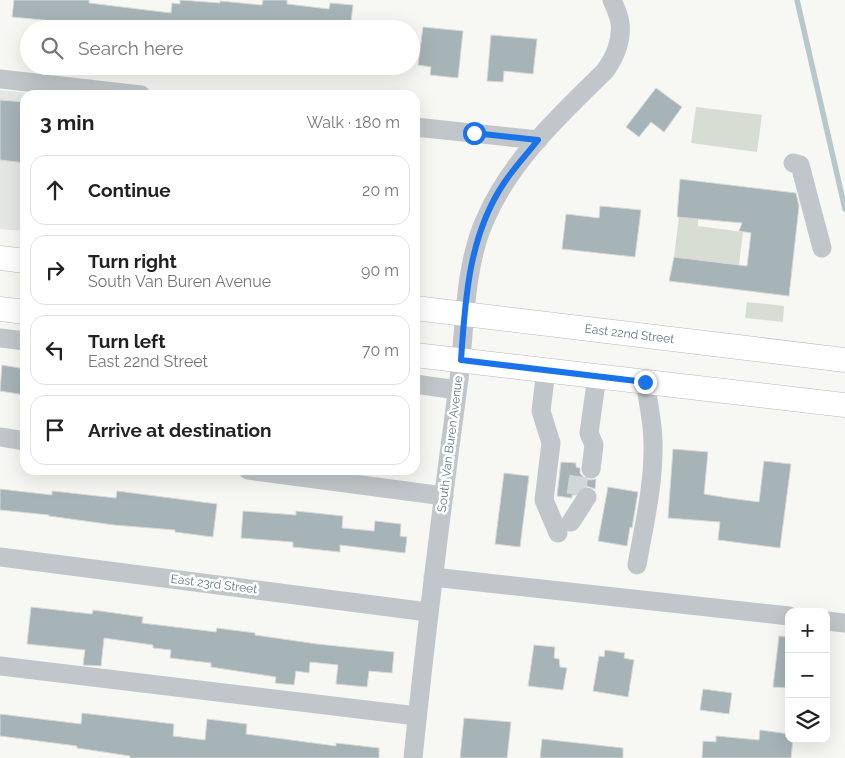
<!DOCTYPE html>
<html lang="en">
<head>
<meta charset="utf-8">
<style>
  body { margin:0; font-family:Raleway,sans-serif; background:#f6f6f6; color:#222 }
  .controls { position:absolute; right:15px; bottom:15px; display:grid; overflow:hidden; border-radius:10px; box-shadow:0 5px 20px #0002 }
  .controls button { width:45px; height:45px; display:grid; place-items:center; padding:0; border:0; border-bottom:1px solid #e0e0e0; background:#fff; color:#222; font:25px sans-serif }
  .stop { position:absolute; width:15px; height:15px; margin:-11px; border:4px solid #1a73e8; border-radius:50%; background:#fff }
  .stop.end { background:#1a73e8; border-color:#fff; box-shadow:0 1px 5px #0008 }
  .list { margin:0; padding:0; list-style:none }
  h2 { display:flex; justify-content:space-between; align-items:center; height:65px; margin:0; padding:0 20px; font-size:21px }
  h2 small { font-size:16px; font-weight:400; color:#767676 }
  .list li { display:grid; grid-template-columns:32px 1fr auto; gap:15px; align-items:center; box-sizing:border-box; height:70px; margin:0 10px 10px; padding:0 10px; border:1px solid #e0e0e0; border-radius:15px }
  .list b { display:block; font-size:19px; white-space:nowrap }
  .list p { margin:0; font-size:16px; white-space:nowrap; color:#767676 }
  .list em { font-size:16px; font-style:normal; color:#767676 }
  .icon { flex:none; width:28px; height:28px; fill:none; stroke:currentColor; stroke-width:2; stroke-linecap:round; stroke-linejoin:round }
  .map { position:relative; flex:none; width:845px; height:758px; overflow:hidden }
  .search { position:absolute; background:#fff; box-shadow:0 5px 20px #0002; left:20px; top:20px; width:400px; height:55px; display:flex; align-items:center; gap:12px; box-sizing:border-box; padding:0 18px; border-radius:28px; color:#767676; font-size:19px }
  .panel { position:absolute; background:#fff; box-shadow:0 5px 20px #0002; left:20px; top:90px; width:400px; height:385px; border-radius:15px }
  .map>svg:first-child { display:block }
  .built { fill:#e5e7e5 }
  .green { fill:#d8ddd3 }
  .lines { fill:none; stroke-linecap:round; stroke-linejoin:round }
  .stream { stroke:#b6c8ca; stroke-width:5.5 }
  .building { fill:#a6b3b7; stroke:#d9d9d6 }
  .minor-tunnel { stroke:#d1d7d8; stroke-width:19; stroke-dasharray:19 9; stroke-linecap:butt }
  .major-casing { stroke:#b3babd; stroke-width:25 }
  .minor { stroke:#c0c6c9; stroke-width:19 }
  .major { stroke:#fff; stroke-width:24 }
  .route { stroke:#1a73e8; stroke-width:6 }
  .labels { text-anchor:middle; stroke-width:5; stroke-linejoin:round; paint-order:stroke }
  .street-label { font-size:12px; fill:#607882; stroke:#fff }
</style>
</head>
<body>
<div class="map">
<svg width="845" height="758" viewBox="0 0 845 758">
  <rect width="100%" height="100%" fill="#f7f7f4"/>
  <path class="built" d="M 0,90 L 42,95 L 25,95 L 25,231 L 0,229 Z"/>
  <path class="green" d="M 696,107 L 762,115 L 757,152 L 691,143 Z
    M 679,217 L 698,219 L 698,226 L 743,232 L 739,265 L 674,257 Z
    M 747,302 L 784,306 L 783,322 L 745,318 Z"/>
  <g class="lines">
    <path class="stream" d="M 797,0 L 845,209"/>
  </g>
  <path class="building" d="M 14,0 L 89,0 L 89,3 L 171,13 L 172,3 L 180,4 L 180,0 L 220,3 L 220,1 L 262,5 L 263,0 L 287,0 L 287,4 L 329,9 L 330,3 L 353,5 L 350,29 L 53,29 L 54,21 L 12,17 Z
    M 423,27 L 463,31 L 458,78 L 430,75 L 431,67 L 418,65 Z
    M 491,35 L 537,39 L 533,74 L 504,71 L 503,82 L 487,81 Z
    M 656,88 L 682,107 L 664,132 L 651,122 L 639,137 L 626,127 Z
    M 0,100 L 25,102 L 25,163 L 0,160 Z
    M 680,179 L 796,193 L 799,206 L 789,296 L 669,281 L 674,257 L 747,266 L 751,233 L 739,231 L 742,223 L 677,217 Z
    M 600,206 L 641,210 L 635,257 L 562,249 L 566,214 L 599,218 Z
    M 2,365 L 25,369 L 25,395 L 0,391 Z
    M 673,449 L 708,452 L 704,494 L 728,498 L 759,502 L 764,461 L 791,464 L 780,548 L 718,540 L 720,522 L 668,518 Z
    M 561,462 L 576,463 L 576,467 L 580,468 L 580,473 L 584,478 L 590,480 L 596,479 L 595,489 L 587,486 L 581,487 L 575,495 L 572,495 L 572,498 L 557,496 Z
    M 504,473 L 529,476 L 520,547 L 495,544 Z
    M 608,487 L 638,492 L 632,528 L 630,527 L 627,546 L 598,541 Z
    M 0,489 L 52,495 L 52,491 L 116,498 L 117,491 L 217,504 L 213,537 L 175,532 L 175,530 L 114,525 L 49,516 L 49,515 L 0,510 Z
    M 243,511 L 296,515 L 296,511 L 343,516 L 342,528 L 374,531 L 375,521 L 401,524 L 400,536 L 407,537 L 405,553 L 340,545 L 340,552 L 293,547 L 293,542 L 241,538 Z
    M 31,607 L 92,614 L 93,610 L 143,617 L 142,623 L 216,632 L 217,628 L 255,633 L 255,635 L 317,644 L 394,652 L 392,673 L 369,671 L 367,687 L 336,684 L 338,665 L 310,662 L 309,673 L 296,671 L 294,685 L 275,683 L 276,677 L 211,667 L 211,663 L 170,658 L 171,650 L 153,648 L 153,645 L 104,638 L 101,666 L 83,665 L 85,650 L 27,644 Z
    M 779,636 L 789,637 L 789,688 L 773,687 Z
    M 534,645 L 555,647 L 554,658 L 559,659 L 560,667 L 567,668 L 563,690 L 528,686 Z
    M 605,650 L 625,653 L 624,658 L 634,660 L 628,697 L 593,691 L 599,656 L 604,657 Z
    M 703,689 L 732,693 L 729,714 L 700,710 Z
    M 82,713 L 174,724 L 173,736 L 205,740 L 207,719 L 247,724 L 246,734 L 336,746 L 336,743 L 379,748 L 379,758 L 130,758 L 130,756 L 77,748 L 77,746 L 0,736 L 0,714 L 81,724 Z
    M 464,718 L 511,722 L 507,758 L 460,758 Z
    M 760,730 L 789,734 L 789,739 L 793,739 L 791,758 L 702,758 L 703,741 L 716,742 L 716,736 L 759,740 Z
    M 542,739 L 623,748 L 623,758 L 540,758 Z"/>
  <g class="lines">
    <path class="minor-tunnel" d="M 576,495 L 580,468"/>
    <defs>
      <g id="major">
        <path d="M 0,258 L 25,261"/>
        <path id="s1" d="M 415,308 L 845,360"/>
        <path d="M 0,309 L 25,312"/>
        <path d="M 415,355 L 845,405"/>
      </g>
    </defs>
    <use href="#major" class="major-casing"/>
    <path class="minor" d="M 0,79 L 141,95
      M 415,127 L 538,140
      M 793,163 L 800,165 L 822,248
      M 0,338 L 25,341
      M 546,370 L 541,411 L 551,443 L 544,500 L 558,533
      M 415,384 L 457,390
      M 0,437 L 25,441
      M 591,469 L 594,445 L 589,433 L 597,376
      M 248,470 L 444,496
      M 571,522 L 587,497
      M 0,557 L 428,612
      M 637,565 C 644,525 654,484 653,443 C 653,423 648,402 645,382
      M 433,577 L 789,616
      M 826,621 L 845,623
      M 0,666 L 417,716
      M 413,758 C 426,631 442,505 459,379 C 465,329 464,266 485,220 C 510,161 560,115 605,71 C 615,57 622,40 620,23 C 619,15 615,7 612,0"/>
    <use href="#major" class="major"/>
  </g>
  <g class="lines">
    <path class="route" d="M 474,133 L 538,140 C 527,154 514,168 504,183 C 469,235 465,299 461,360 L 645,382"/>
  </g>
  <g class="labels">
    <g class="street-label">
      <text dy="4" stroke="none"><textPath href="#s1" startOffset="216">East 22nd Street</textPath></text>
      <text transform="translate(450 444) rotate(-83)" y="4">South Van Buren Avenue</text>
      <text transform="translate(214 584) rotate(7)" y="4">East 23rd Street</text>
    </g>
  </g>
</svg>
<div class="controls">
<button>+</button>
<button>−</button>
<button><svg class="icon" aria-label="layers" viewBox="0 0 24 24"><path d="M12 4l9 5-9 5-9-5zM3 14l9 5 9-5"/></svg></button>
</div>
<div class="stop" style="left:474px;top:133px"></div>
<div class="stop end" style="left:645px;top:382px"></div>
<div class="search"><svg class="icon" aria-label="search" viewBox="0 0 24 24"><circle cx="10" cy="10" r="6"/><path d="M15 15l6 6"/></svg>Search here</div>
<section class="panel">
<h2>3 min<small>Walk · 180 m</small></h2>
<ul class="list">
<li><svg class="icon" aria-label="ahead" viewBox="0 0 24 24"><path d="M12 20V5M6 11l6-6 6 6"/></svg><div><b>Continue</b></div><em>20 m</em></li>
<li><svg class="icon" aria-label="right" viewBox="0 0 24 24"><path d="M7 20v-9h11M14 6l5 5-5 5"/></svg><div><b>Turn right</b><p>South Van Buren Avenue</p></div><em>90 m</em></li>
<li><svg class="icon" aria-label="left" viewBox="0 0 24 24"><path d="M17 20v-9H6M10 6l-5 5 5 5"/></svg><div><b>Turn left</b><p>East 22nd Street</p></div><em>70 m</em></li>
<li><svg class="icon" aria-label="arrive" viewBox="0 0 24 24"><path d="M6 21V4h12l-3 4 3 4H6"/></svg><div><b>Arrive at destination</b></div></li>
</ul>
</section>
</div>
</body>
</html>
